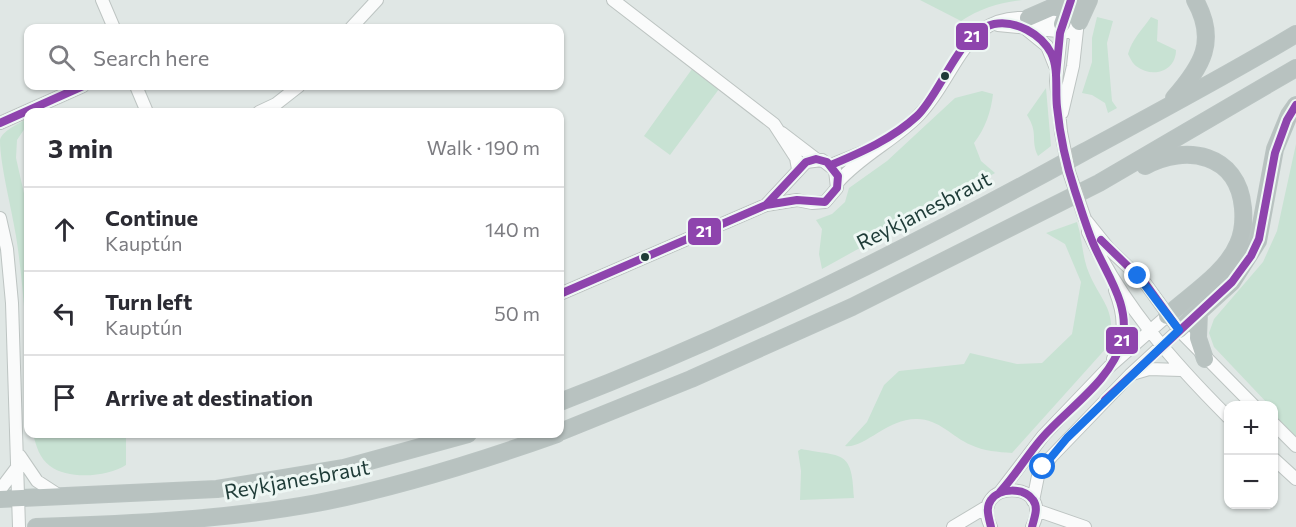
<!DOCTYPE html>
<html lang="en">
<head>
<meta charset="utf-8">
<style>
  body { margin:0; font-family:Commissioner,sans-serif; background:#f7f7f7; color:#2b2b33 }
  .controls { position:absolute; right:18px; bottom:18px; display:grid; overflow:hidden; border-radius:12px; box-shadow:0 2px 4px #0004 }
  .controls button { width:54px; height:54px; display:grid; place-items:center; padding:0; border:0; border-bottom:2px solid #e1e1e2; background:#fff; color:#2b2b33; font:30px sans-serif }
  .stop { position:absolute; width:18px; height:18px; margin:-14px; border:4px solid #1a73e8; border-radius:50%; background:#fff }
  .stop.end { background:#1a73e8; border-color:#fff; box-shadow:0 2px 6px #0008 }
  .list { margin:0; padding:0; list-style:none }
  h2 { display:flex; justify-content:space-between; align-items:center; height:78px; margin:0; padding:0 24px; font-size:26px }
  h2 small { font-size:20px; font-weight:400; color:#7c7c81 }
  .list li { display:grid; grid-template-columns:39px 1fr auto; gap:18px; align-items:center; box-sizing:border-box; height:84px; padding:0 24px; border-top:2px solid #e1e1e2 }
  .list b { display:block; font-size:22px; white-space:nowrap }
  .list p { margin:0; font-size:20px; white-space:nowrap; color:#7c7c81 }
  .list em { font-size:20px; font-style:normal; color:#7c7c81 }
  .icon { flex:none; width:33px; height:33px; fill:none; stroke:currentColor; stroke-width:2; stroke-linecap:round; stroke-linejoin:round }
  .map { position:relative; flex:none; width:1296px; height:527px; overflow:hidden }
  .search { position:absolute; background:#fff; box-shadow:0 2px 4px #0004; left:24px; top:24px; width:540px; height:66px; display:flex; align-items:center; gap:15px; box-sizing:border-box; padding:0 21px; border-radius:12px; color:#7c7c81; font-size:22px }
  .panel { position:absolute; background:#fff; box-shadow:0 2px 4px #0004; left:24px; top:108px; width:540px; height:330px; border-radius:12px }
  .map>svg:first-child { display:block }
  .green { fill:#c8e2d3 }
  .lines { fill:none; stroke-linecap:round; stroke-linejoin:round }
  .minor-casing { stroke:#bdc4c2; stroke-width:14 }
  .highway-casing { stroke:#bac4c2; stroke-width:18 }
  .minor { stroke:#fafbfb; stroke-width:12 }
  .highway { stroke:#b8c2c0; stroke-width:16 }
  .minor-bridge-casing { stroke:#bdc4c2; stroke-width:14; stroke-linecap:butt }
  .minor-bridge { stroke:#fafbfb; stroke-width:12 }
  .bus-1-casing { stroke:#eef7f4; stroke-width:12 }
  .bus-1 { stroke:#8e44ad; stroke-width:8 }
  .route { stroke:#1a73e8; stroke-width:8 }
  .bus-dot { fill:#1e3b37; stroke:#eef7f4; stroke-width:2 }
  .labels { text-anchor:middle; stroke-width:6; stroke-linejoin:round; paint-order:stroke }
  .street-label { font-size:21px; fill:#1e3b37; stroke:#eef7f4 }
  .line-badge { stroke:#eef7f4; stroke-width:2 }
  .badge-label { font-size:16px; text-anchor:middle; font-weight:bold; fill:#fff }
</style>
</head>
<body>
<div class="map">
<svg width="1296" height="527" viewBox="0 0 1296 527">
  <rect width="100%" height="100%" fill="#e0e7e5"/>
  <path class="green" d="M 920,0 L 1022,0 C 999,3 981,8 961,21 Z
    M 1097,17 L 1113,21 L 1107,43 L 1112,101 L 1117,108 L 1108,113 L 1105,103 L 1092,95 L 1082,93 L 1092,62 L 1092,38 Z
    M 1151,17 L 1158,20 L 1157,41 L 1176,50 C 1176,71 1153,79 1136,66 C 1133,64 1130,58 1128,54 C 1132,39 1142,30 1151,17 Z
    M 692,69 L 719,89 L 670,155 L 644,136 Z
    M 1046,88 L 1051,146 L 1038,156 C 1030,139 1039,134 1027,115 Z
    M 982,91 L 993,94 C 991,112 985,129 974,143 L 981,161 L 995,173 L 822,269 L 819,254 L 822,229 L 816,220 L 832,214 L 845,202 L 849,188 L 887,161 L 955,98 Z
    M 24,120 L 27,125 L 17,140 L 16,158 L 28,211 L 28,393 C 27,341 24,288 16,236 C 12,210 0,165 0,140 C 2,131 17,125 24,120 Z
    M 1296,144 L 1296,440 L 1274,417 L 1274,406 L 1269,405 L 1214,347 L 1209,333 L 1214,319 L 1263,262 L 1277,231 Z
    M 1077,222 C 1082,237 1082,253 1087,268 C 1098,299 1118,308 1109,345 L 1012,453 C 998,452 984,451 971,445 C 952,437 939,419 917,419 C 888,418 864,449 845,446 L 867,422 L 884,385 L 899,371 L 964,364 L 970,353 L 1017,364 L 1042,363 L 1072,334 L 1081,282 L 1065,244 L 1046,233 Z
    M 33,434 L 126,434 L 126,465 C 108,477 68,480 50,466 C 39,458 36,445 33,434 Z
    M 801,449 C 844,457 852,450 854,498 L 800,500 L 801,471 L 798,451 Z"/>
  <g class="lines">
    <defs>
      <path id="minor" d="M 102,0 L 114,28
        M 613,0 L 774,124 L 796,158 L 798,169
        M 998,25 L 1067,32
        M 351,28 L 377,0
        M 1026,29 L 1047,46 L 1055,66
        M 136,86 L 147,112
        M 259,112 L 276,104 L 299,86
        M 1062,113 L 1073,66 L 1077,30
        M 0,123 L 83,86
        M 1061,132 L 1056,81 L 1062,24
        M 782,133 L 816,159
        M 831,165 L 868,150
        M 838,182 C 862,155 895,140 919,115 C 960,72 964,5 1042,20 C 1057,22 1069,23 1076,38
        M 0,218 L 7,249 L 12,303 L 19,527
        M 1085,219 L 1109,249 L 1145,283 L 1179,330 L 1254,406
        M 1088,232 C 1122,304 1172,361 1228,417
        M 560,294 L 766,205 L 797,200 L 812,203 L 825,202 L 837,188 L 835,170 L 822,160 L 806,162 L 766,205
        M 1113,359 C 1126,334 1125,316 1115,290
        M 1132,374 L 1149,369 L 1181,370
        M 1274,424 L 1296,446
        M 20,456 L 37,481 L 60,496
        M 1274,459 L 1296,479
        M 0,490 L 18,466
        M 1000,492 L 1043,436 L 1109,367 L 1167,316
        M 1033,501 L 1038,476 L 1051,457 L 1130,375 L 1179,330
        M 1036,510 L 1085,527
        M 953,527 L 988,506
        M 991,527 C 967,478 1057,478 1032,527"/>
      <path id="highway" d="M 1028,18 L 1051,8 L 1060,0
        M 1079,22 L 1089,0
        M 1062,24 L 1071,0
        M 1174,98 C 1202,66 1218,41 1195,0
        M 1145,166 C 1186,144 1238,153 1243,208 C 1244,220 1243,233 1238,244 C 1226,273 1190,295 1167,316
        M 1199,312 L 1198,338 L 1205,359
        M 1179,330 L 1232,282 L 1258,241 L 1275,149 L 1289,115 L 1296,105
        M 560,402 C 740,333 913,246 1082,153 C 1154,114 1226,76 1296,34
        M 560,432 L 691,379 L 852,307 L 1099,183 L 1296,68
        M 0,499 L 217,489 L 344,468 L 468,434
        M 36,527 C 130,524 224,520 317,503 C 399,487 478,462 557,434"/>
    </defs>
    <use href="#minor" class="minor-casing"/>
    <use href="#highway" class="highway-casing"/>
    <use href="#minor" class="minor"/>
    <use href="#highway" class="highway"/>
    <defs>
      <path id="minor-bridge" d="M 1061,132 L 1069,172 L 1085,219"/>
    </defs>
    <use href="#minor-bridge" class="minor-bridge-casing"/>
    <use href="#minor-bridge" class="minor-bridge"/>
    <defs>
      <path id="bus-1" d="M 1056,75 L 1060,33 L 1071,0
        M 0,123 L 83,86
        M 816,159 L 827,162 L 838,176 L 837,188 L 825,202 L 797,200 L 766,205 L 806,162 Z
        M 831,165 C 862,152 892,139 917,116 C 942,92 960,30 994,24 C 1016,20 1041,34 1051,53 C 1059,69 1055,90 1057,107 C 1060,136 1066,164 1075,191 C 1081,209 1086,226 1093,243 C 1106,274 1131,305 1122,341 C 1111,381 1068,408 1042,438 C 1027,455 1016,475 1000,492
        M 1101,240 L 1145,283 L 1179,330
        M 560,294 L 766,205
        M 1105,400 L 1232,282 L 1251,256 L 1259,239 L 1275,153 L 1287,120 L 1296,105
        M 991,527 C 989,518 985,508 991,500 C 999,488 1024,487 1033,500 C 1039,508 1034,518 1032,527"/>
    </defs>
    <use href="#bus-1" class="bus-1-casing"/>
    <use href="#bus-1" class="bus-1"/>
  </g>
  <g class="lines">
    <path class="route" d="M 1043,467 L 1067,438 L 1179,330 L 1138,276"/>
  </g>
  <g class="bus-dot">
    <circle cx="945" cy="76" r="5"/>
    <circle cx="645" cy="257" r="5"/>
  </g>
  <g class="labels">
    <g class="street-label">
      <text transform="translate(924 211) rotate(-27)" y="7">Reykjanesbraut</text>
      <text transform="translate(297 480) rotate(-10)" y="7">Reykjanesbraut</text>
    </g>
  </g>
  <g class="line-badge">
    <rect x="955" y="22" width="34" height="29" rx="6" fill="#8e44ad"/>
    <rect x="687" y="217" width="35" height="29" rx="6" fill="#8e44ad"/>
    <rect x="1105" y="326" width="34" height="29" rx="6" fill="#8e44ad"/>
  </g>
  <g class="badge-label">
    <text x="972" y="42">21</text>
    <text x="704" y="237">21</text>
    <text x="1122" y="346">21</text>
  </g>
</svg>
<div class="controls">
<button>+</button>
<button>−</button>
</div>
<div class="stop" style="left:1043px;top:467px"></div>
<div class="stop end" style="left:1138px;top:276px"></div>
<div class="search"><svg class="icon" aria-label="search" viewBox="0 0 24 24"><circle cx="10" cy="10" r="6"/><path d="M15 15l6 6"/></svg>Search here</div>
<section class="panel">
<h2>3 min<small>Walk · 190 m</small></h2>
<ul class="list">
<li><svg class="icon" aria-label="ahead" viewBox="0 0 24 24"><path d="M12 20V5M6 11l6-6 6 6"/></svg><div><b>Continue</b><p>Kauptún</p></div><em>140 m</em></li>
<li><svg class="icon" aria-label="left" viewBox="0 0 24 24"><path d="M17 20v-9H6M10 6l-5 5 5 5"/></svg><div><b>Turn left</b><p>Kauptún</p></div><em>50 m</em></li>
<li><svg class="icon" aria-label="arrive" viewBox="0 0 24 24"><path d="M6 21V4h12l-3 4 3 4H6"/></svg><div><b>Arrive at destination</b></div></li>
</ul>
</section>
</div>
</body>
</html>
